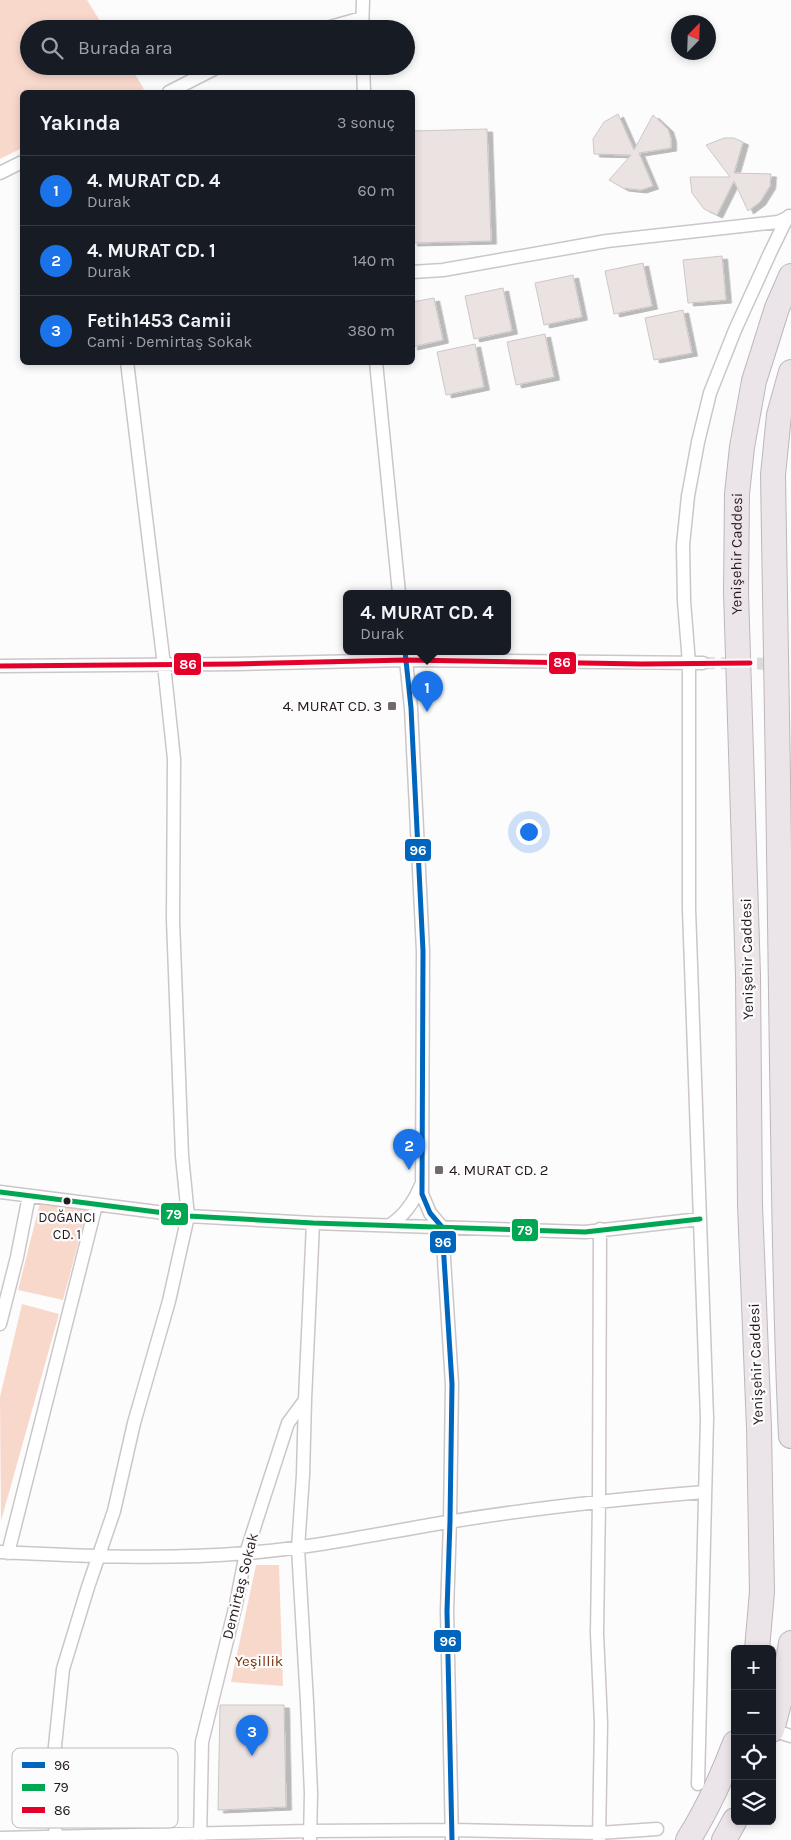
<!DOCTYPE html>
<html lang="tr">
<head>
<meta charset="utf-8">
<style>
  body { margin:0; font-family:Karla,sans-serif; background:#242831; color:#f1f3f6 }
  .controls { position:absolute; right:15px; bottom:15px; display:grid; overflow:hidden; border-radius:8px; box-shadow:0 2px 8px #0003 }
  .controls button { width:45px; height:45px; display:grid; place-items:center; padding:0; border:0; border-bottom:1px solid #363941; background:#171b24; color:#f1f3f6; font:25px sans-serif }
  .compass { position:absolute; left:671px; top:15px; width:45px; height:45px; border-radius:50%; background:#171b24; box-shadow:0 2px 8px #0003; rotate:23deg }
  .you { position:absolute; left:528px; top:831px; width:18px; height:18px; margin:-12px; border:4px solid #fff; border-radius:50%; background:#1a73e8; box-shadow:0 0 0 8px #1a73e833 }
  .badge { display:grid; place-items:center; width:32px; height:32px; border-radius:50%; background:#1a73e8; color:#fff; font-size:16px; font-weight:700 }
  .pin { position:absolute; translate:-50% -41px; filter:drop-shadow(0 1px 2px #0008) }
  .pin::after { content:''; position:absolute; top:26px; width:18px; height:15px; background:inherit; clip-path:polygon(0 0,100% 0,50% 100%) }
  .popup { position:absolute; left:343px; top:590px; width:168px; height:65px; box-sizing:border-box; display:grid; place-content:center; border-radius:8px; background:#171b24; filter:drop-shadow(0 1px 4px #0005); font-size:16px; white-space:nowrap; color:#9ea1a6 }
  .popup b { font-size:19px; color:#f1f3f6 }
  .popup::after { content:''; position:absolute; left:50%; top:100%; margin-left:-10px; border:10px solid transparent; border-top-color:#171b24 }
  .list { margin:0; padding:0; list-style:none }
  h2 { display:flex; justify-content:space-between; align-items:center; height:65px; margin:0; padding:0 20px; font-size:21px }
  h2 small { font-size:16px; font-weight:400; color:#9ea1a6 }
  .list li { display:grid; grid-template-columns:32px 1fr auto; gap:15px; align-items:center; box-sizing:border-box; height:70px; padding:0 20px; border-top:1px solid #363941 }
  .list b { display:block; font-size:19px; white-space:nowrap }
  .list p { margin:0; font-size:16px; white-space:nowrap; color:#9ea1a6 }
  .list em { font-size:16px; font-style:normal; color:#9ea1a6 }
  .icon { flex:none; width:28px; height:28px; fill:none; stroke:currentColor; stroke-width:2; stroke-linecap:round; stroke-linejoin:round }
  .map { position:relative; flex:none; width:791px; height:1840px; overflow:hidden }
  .search { position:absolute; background:#171b24; box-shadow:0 2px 8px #0003; left:20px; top:20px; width:395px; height:55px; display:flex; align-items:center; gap:12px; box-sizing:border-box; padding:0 18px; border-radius:28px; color:#9ea1a6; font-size:19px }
  .panel { position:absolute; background:#171b24; box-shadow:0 2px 8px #0003; left:20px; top:90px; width:395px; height:275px; border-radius:8px }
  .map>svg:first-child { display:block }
  .green { fill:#f9d8cc }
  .building { fill:#ebe2e2; stroke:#cdc7c7; filter:url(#shadow) }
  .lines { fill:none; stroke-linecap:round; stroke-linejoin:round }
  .street-tunnel { stroke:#dcdadb; stroke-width:12; stroke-dasharray:12 6; stroke-linecap:butt }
  .street-casing { stroke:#ccc6c8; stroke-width:15 }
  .highway-casing { stroke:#beb6bd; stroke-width:26 }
  .street { stroke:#fff; stroke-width:12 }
  .highway { stroke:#ebe4e9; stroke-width:24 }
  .bus-1-casing { stroke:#fcfcfc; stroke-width:9 }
  .bus-2-casing { stroke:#fcfcfc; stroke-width:9 }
  .bus-3-casing { stroke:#fcfcfc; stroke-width:9 }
  .bus-1 { stroke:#0065bd; stroke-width:5 }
  .bus-2 { stroke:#00a651; stroke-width:5 }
  .bus-3 { stroke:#e4002b; stroke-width:5 }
  .poi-dot { fill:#71696c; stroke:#fcfcfc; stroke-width:2 }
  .bus-dot { fill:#261a1e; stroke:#fcfcfc; stroke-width:2 }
  .labels { text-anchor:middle; stroke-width:4.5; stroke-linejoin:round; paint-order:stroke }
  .bus-label { font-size:14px; fill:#261a1e; stroke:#fcfcfc }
  .street-label { font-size:15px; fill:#261a1e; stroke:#fcfcfc }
  .poi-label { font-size:15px; fill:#261a1e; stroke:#fcfcfc; text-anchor:end }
  .park-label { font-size:15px; fill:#802f08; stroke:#fcfcfc }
  .key { fill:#fcfcfc; stroke:#bcb8b9; stroke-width:1 }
  .key-label { font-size:14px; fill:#261a1e }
  .line-badge { stroke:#fcfcfc; stroke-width:2 }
  .badge-label { font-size:14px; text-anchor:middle; font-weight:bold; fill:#fff }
</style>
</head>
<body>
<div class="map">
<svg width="791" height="1840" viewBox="0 0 791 1840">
  <defs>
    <filter id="shadow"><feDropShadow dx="5.5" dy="3" stdDeviation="0" flood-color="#0004"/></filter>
  </defs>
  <rect width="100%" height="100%" fill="#fcfcfc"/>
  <path class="green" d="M 0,0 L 87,0 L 105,29 L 29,29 L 29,66 L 130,66 L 144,89 L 137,92 L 22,92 L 22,148 L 0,159 Z
    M 40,1203 L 87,1210 L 63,1300 L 18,1290 Z
    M 22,1304 L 59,1314 L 1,1521 L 0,1397 Z
    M 256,1565 L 279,1565 L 283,1686 L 231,1682 Z"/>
  <path class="building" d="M 618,114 L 634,150 L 653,115 L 668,129 L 671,139 L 671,148 L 639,153 L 653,186 L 641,190 L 623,188 L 609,180 L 631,155 L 594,154 L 593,139 L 604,122 Z
    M 487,129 L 491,241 L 412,243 L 412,131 Z
    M 724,138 L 734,138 L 743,142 L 734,173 L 771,174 L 770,186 L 760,202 L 748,211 L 734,181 L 717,215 L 704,209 L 692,193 L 690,177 L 730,177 L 706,145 Z
    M 722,256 L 726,300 L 688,303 L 683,260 Z
    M 643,263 L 652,306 L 614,314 L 605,271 Z
    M 573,275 L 582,317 L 544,325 L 535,283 Z
    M 503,288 L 512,331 L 474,339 L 465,296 Z
    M 434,298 L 443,340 L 412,347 L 412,302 Z
    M 683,310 L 692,353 L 654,360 L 645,318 Z
    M 545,334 L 554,377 L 516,385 L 507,342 Z
    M 475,344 L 484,387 L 446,395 L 437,352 Z
    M 220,1705 L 284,1705 L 286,1807 L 218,1810 Z"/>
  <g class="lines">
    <path class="street-tunnel" d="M 703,663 L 791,664"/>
    <defs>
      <path id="street" d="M 323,29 L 362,18
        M 362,29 L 363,0
        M 363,66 L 364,92
        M 169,92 L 220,66
        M 0,173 L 22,162
        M 412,272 L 443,270 L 607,241 L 778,222 L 787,218 L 789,216
        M 376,362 L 399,593
        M 405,651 L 411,708 L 423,951 L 422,1194 L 430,1213 L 442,1227 L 452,1384 L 450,1521 L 447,1611 L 452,1840
        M 0,666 L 236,664 L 406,660 L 703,663
        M 0,1192 L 188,1216 L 313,1223 L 585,1232 L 700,1219
        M 390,1225 C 405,1215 414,1202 421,1185
        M 0,1324 L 17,1257 L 29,1196
        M 0,1552 C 82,1556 164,1560 246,1553 C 314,1548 381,1533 448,1522 C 533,1508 619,1499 704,1492
        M 8,1553 L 96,1205
        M 772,1730 L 791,1736
        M 698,1784 L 707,1418 L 689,909 L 689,663 L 684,601 L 683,545 L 688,496 L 698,442 L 710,393 L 735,330 L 770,253 L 787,218
        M 0,1838 L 310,1831 L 452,1830 L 599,1833 L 657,1829
        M 56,1840 L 52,1775 L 63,1669 L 88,1587 L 114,1511 L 134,1423 L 169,1301 L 188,1216 L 182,1156 L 173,920 L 174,759 L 164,665 L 127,362
        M 200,1840 L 202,1742 L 236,1604 L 246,1553 L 288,1423 L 305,1400
        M 310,1840 L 311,1793 L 307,1702 L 298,1548 L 303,1475 L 305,1400 L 313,1223
        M 599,1840 L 601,1723 L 597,1633 L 599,1501 L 600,1229"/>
      <g id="highway">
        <path d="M 791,372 L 779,415 L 773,475 C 776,671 780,868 782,1064 C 784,1188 785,1312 791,1436"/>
        <path id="s1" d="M 757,1649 L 762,1592 L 759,1428 L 750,1205 L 748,976 L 736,592 L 737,494 L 742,447 L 754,381 L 777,308 L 791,276"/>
        <path d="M 772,1730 L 784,1684 L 791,1643"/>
        <path d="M 688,1840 C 707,1810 722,1777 735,1743"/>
        <path d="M 724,1840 L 735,1820"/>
      </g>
    </defs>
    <use href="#street" class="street-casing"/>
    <use href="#highway" class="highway-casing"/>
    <use href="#street" class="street"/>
    <use href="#highway" class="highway"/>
    <defs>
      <path id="bus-1" d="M 405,651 L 411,708 L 423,951 L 422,1194 L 430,1213 L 442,1227 L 452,1384 L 450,1521 L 447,1611 L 452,1840"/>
      <path id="bus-2" d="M 0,1192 L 188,1216 L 313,1223 L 585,1232 L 700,1219"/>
      <path id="bus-3" d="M 0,666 L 236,664 L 406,660 L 642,664 L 750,663"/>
    </defs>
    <use href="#bus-1" class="bus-1-casing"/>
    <use href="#bus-2" class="bus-2-casing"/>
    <use href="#bus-3" class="bus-3-casing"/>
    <use href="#bus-1" class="bus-1"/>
    <use href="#bus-2" class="bus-2"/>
    <use href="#bus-3" class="bus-3"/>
  </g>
  <g class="poi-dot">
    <rect x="387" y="701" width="10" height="10" rx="2.5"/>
    <rect x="434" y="1165" width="10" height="10" rx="2.5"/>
  </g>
  <circle class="bus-dot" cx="67" cy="1201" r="4.5"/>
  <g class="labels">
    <g class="bus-label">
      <text x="67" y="1222">DOĞANCI<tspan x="67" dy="17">CD. 1</tspan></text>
    </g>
    <g class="street-label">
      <text dy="5" stroke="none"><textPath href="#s1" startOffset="1096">Yenişehir Caddesi</textPath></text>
      <text transform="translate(747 959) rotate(-91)" y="5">Yenişehir Caddesi</text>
      <text transform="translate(756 1364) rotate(-92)" y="5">Yenişehir Caddesi</text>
      <text transform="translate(240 1586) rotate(-76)" y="5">Demirtaş Sokak</text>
    </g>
    <g class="poi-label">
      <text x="382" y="711">4. MURAT CD. 3</text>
      <text x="449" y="1175" text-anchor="start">4. MURAT CD. 2</text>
    </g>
    <g class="park-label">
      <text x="259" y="1666">Yeşillik</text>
    </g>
  </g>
  <rect x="12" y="1748" width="166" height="80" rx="8" class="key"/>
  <rect x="22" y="1762" width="23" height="6" fill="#0065bd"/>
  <rect x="22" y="1784" width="23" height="7" fill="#00a651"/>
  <rect x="22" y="1807" width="23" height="6" fill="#e4002b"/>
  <g class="key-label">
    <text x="54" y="1770">96</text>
    <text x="54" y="1792">79</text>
    <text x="54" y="1815">86</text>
  </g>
  <g class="line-badge">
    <rect x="548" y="651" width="29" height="24" rx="5" fill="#e4002b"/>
    <rect x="173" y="652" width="29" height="24" rx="5" fill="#e4002b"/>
    <rect x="404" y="838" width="28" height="24" rx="5" fill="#0065bd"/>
    <rect x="160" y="1202" width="29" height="24" rx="5" fill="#00a651"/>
    <rect x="511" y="1218" width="28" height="24" rx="5" fill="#00a651"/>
    <rect x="429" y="1230" width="28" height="24" rx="5" fill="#0065bd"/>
    <rect x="433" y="1629" width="29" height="24" rx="5" fill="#0065bd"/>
  </g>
  <g class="badge-label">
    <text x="562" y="667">86</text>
    <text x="188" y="669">86</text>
    <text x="418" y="855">96</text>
    <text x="174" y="1219">79</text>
    <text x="525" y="1235">79</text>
    <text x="443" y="1247">96</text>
    <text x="448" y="1646">96</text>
  </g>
</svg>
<div class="controls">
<button>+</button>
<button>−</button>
<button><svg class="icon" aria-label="locate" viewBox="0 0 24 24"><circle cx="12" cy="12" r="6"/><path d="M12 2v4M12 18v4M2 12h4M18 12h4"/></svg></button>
<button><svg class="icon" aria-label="layers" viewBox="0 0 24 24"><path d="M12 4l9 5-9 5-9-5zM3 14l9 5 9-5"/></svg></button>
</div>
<svg class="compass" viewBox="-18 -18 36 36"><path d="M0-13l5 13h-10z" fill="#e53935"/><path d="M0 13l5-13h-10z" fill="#9ea1a6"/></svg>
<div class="you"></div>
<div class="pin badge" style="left:427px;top:712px">1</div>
<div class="popup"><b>4. MURAT CD. 4</b>Durak</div>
<div class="pin badge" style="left:409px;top:1170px">2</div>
<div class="pin badge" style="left:252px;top:1756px">3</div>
<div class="search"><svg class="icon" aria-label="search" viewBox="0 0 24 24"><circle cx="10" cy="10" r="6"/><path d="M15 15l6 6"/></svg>Burada ara</div>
<section class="panel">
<h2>Yakında<small>3 sonuç</small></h2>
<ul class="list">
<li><span class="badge">1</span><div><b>4. MURAT CD. 4</b><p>Durak</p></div><em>60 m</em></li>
<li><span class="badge">2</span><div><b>4. MURAT CD. 1</b><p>Durak</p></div><em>140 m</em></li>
<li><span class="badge">3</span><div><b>Fetih1453 Camii</b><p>Cami · Demirtaş Sokak</p></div><em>380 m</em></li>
</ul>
</section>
</div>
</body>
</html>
